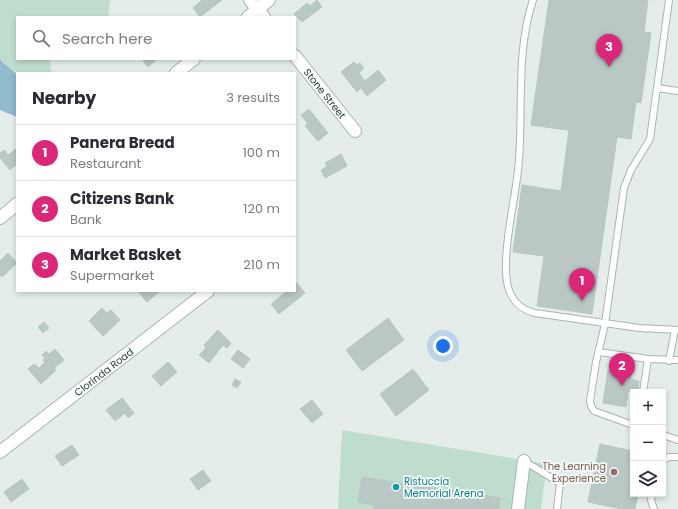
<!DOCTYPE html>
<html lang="en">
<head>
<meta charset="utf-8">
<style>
  body { margin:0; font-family:Poppins,sans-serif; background:#f2f2f3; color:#2b2b33 }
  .controls { position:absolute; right:12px; bottom:12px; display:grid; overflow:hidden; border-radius:0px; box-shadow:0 2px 6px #0003 }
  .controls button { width:36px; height:36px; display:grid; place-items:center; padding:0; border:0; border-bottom:1px solid #e1e1e2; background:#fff; color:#2b2b33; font:20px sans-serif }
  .you { position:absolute; left:443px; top:346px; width:14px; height:14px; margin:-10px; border:3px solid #fff; border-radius:50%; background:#1a73e8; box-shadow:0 0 0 6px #1a73e833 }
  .badge { display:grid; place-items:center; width:26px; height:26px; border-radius:50%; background:#db2777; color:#fff; font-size:13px; font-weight:700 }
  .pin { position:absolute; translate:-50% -33px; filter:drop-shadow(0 1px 2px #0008) }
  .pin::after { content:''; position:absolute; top:21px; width:14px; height:12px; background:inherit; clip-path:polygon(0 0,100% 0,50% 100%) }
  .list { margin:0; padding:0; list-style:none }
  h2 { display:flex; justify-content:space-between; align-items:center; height:52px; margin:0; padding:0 16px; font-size:17px }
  h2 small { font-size:13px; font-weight:400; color:#7c7c81 }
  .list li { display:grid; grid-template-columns:26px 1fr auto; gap:12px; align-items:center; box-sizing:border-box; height:56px; padding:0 16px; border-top:1px solid #e1e1e2 }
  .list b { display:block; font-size:15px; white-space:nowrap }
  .list p { margin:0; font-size:13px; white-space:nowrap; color:#7c7c81 }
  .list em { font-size:13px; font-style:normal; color:#7c7c81 }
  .icon { flex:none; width:22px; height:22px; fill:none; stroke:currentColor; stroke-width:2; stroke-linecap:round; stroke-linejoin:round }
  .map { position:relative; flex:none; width:678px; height:509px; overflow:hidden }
  .search { position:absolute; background:#fff; box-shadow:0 2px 6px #0003; left:16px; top:16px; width:280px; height:44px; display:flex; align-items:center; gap:10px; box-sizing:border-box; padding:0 14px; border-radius:0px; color:#7c7c81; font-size:15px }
  .panel { position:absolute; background:#fff; box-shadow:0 2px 6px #0003; left:16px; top:72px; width:280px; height:220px; border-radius:0px }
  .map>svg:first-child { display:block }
  .green { fill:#bfddcd }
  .water { fill:#91bacf }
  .building { fill:#bac8c5; stroke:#b8c7c3 }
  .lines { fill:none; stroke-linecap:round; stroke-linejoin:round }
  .service-casing { stroke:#a8b5b3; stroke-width:8 }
  .minor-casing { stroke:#a8b5b3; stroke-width:14 }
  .service { stroke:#fff; stroke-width:6 }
  .minor { stroke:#fff; stroke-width:12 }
  .education-dot { fill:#8d6e63; stroke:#f5faf8; stroke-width:1.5 }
  .culture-dot { fill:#0f9aa8; stroke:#f5faf8; stroke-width:1.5 }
  .labels { text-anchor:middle; stroke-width:3.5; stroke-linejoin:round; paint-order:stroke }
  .street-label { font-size:10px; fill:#253e3c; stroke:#f5faf8 }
  .education-label { font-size:10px; fill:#785e54; stroke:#f5faf8; text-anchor:end }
  .culture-label { font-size:10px; fill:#0d838f; stroke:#f5faf8; text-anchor:start }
</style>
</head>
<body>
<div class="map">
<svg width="678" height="509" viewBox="0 0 678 509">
  <rect width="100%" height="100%" fill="#e5edeb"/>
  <path class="green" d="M 0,0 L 110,0 L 108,17 L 17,17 L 17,59 L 50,59 L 51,73 C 31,73 11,78 0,58 Z
    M 342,430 L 547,464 L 541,509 L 338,509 Z"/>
  <path class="water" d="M 0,58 L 2,62 L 17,74 L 17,117 L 0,110 Z"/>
  <path class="building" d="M 202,0 L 222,0 L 200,17 L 193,8 Z
    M 317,0 L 322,7 L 302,22 L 294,14 L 307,3 L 310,6 Z
    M 549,0 L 648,0 L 644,32 L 651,33 L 641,103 L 636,102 L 631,139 L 531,125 Z
    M 145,59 L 157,59 L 148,67 L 143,61 Z
    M 354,62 L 357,65 L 360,63 L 364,68 L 359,73 L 365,81 L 378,70 L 386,80 L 367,96 L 361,88 L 357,92 L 341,72 Z
    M 309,109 L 328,133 L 318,141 L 305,126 L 308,124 L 301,115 Z
    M 569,130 L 617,137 L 592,314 L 537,306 L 544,256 L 513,252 L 522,185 L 561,191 Z
    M 17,148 L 17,164 L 10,170 L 0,158 L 0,153 L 4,150 L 8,155 Z
    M 341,154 L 347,166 L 325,178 L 321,170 L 327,166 L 325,163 Z
    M 8,253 L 17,263 L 2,277 L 0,275 L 0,261 Z
    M 297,283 L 305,293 L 279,314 L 271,304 L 287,291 L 295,291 L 295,285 Z
    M 138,291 L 160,291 L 147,302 Z
    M 102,308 L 107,313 L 111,310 L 120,320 L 103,336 L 89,321 Z
    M 388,318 L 404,340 L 362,371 L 346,350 Z
    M 44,322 L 49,328 L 43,333 L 38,327 Z
    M 218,330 L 231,343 L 227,348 L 223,345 L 209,363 L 199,355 L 206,348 L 204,345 Z
    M 55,349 L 64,360 L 54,368 L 56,370 L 41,384 L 28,369 L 34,364 L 39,368 L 45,362 L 43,360 L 45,358 L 42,355 L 46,351 L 49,354 Z
    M 238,350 L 250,359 L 243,368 L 231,359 Z
    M 168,362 L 177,372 L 161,386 L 152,376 Z
    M 413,369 L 429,390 L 396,416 L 380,394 Z
    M 608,370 L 631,374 L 630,379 L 639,381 L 638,392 L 628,391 L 626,407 L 603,403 Z
    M 235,379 L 241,382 L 237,388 L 232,385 Z
    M 122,398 L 134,413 L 128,418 L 125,413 L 115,421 L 106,410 Z
    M 312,400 L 323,414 L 312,423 L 300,409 Z
    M 600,444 L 633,451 L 633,494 L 638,494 L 635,509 L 622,509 L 588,502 Z
    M 72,445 L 79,455 L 62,466 L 55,456 Z
    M 203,470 L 211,481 L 198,490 L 190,479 Z
    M 362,477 L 500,498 L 499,509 L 374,509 L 374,505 L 358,502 Z
    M 22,479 L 29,489 L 11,502 L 4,492 Z"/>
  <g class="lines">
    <defs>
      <path id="service" d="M 533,0 C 516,51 523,107 519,160 C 517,194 500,256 508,287 C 512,301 522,310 535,313 L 639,328 L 678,330
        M 657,88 L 678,91
        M 599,352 L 648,359 L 678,360
        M 669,361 L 675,330
        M 643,392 L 648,359
        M 633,425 L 594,411 L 591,406 L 590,401 L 596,362 L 605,324 L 624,188 L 631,170 L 650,139 L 669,0
        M 663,435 L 678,440
        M 663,460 L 669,457 L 678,457
        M 524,461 L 560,483 L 557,509
        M 652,494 L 651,500 L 654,509"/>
      <g id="minor">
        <path d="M 250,0 L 264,17"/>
        <path d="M 248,17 L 269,0"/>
        <path id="s1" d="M 295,56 L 355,131"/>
        <path d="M 176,73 L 194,59"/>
        <path d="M 0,218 L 17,204"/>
        <path id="s2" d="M 0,452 L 208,291"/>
        <path d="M 518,509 L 524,461"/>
      </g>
    </defs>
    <use href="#service" class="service-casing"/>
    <use href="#minor" class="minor-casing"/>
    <use href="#service" class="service"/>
    <use href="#minor" class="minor"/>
  </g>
  <circle class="education-dot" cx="614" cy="472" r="4"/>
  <circle class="culture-dot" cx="396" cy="487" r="4"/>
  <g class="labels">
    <g class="street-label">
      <text dy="4" stroke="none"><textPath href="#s1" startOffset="48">Stone Street</textPath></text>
      <text dy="4" stroke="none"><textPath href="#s2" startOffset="131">Clorinda Road</textPath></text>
    </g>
    <g class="education-label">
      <text x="606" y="470">The Learning<tspan x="606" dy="12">Experience</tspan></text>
    </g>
    <g class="culture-label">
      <text x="404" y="485">Ristuccia<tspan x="404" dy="12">Memorial Arena</tspan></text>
    </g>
  </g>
</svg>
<div class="controls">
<button>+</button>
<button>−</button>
<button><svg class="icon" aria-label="layers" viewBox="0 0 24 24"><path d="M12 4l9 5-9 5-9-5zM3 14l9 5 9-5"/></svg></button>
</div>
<div class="you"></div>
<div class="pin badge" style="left:582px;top:301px">1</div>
<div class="pin badge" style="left:622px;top:386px">2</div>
<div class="pin badge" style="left:609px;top:67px">3</div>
<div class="search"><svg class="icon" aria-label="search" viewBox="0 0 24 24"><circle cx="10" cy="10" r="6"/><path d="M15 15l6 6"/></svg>Search here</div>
<section class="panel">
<h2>Nearby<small>3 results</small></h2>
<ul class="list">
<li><span class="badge">1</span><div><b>Panera Bread</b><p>Restaurant</p></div><em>100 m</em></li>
<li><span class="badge">2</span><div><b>Citizens Bank</b><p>Bank</p></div><em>120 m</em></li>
<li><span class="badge">3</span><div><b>Market Basket</b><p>Supermarket</p></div><em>210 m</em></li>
</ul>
</section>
</div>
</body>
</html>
